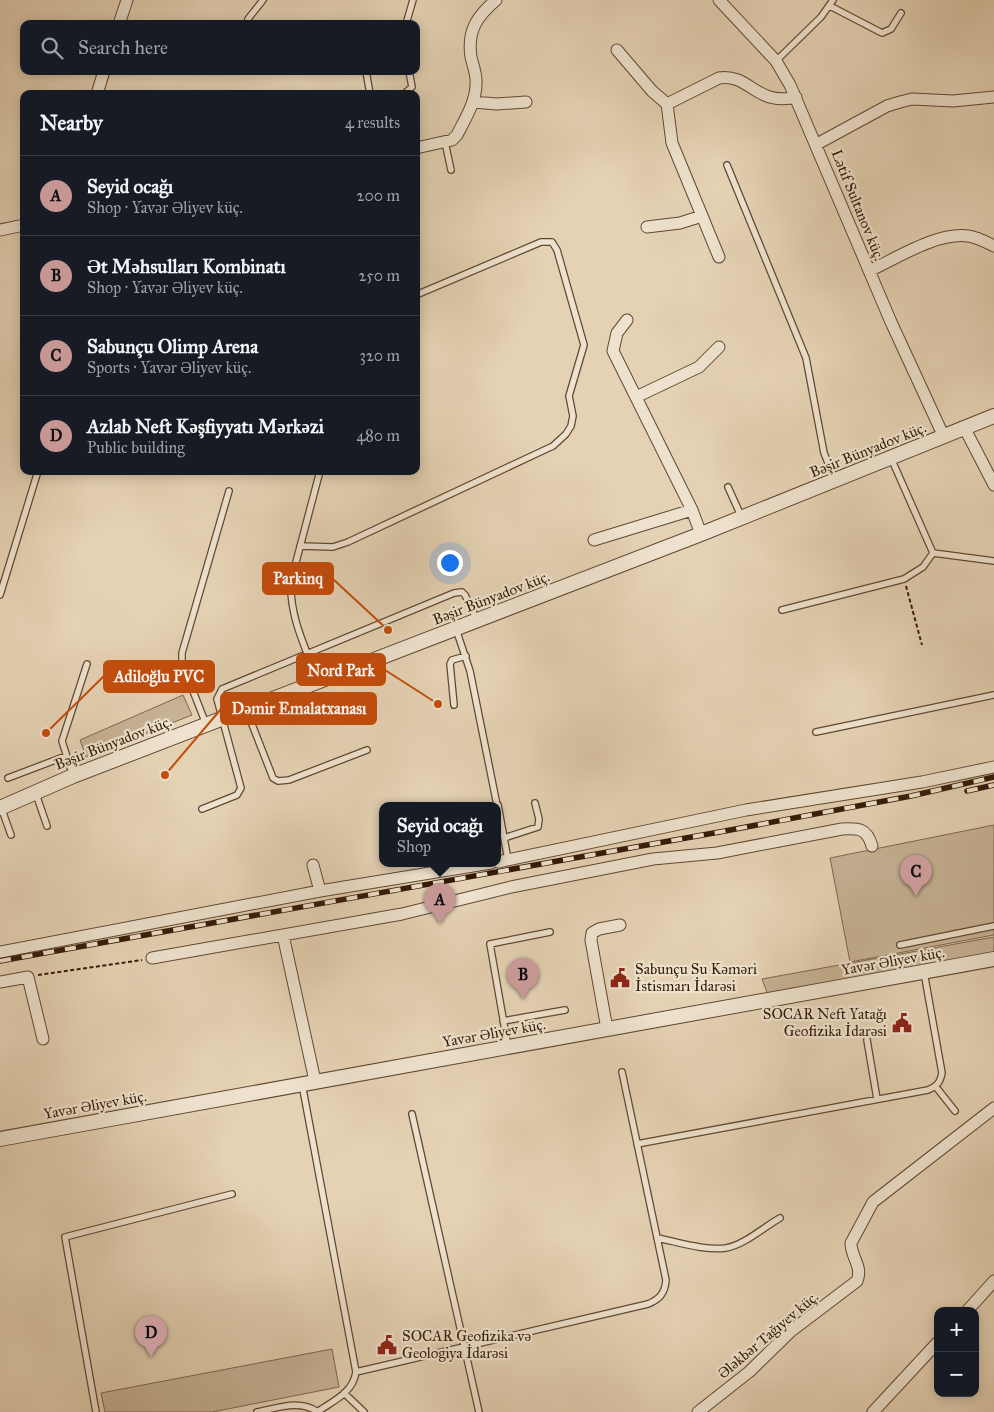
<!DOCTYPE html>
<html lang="en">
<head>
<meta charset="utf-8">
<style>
  body { margin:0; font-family:"IM FELL Great Primer",serif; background:#20242c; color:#f1f3f6 }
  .controls { position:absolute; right:15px; bottom:15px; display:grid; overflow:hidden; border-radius:10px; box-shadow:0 2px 12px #0003 }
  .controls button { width:45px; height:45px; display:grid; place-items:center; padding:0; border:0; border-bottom:1px solid #363941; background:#171b24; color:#f1f3f6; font:25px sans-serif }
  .you { position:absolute; left:449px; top:562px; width:18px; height:18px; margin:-12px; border:4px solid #fff; border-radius:50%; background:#1a73e8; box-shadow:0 0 0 8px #1a73e833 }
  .badge { display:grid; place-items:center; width:32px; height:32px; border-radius:50%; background:#c59692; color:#111; font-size:16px; font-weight:700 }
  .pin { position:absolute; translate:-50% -41px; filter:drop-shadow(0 1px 2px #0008) }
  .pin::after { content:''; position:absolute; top:26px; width:18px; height:15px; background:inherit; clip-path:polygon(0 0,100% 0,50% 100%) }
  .popup { position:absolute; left:379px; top:802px; width:122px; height:65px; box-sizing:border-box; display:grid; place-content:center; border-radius:10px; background:#171b24; filter:drop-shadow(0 1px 4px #0005); font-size:16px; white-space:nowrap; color:#9ea1a6 }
  .popup b { font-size:19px; color:#f1f3f6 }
  .popup::after { content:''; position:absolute; left:50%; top:100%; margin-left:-10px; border:10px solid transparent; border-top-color:#171b24 }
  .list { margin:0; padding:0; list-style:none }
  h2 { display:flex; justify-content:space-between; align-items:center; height:65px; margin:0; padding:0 20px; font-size:21px }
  h2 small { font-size:16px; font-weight:400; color:#9ea1a6 }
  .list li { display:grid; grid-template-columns:32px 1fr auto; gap:15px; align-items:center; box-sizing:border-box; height:80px; padding:0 20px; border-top:1px solid #363941 }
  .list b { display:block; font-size:19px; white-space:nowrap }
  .list p { margin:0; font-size:16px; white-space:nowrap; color:#9ea1a6 }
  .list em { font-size:16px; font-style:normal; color:#9ea1a6 }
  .icon { flex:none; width:28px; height:28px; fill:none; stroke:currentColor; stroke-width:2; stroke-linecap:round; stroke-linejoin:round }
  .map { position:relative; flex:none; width:994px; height:1412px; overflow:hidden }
  .search { position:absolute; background:#171b24; box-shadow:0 2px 12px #0003; left:20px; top:20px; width:400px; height:55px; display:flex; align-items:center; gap:12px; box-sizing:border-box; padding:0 18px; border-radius:10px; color:#9ea1a6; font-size:19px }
  .panel { position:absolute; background:#171b24; box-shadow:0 2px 12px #0003; left:20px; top:90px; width:400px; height:385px; border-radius:10px }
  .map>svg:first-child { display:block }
  .green { fill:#c7b396; stroke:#7e664e }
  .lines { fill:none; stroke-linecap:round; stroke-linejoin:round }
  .service-casing { stroke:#604831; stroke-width:8 }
  .minor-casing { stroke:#604831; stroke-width:13 }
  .tertiary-casing { stroke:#604831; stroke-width:16 }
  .path { stroke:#341a05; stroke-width:2; stroke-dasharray:4 2.5; stroke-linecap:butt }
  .service { stroke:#eee2ce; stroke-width:5.5 }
  .minor { stroke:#eee2ce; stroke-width:11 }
  .tertiary { stroke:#eee2ce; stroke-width:14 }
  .rail-casing { stroke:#341a05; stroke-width:5.5 }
  .rail { stroke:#eee2ce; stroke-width:4; stroke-dasharray:11; stroke-linecap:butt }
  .labels { text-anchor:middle; stroke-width:4.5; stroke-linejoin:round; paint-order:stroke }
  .street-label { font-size:15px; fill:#341a05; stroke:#eee2ce }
  .poi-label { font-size:15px; fill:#341a05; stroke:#eee2ce; text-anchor:start }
  .leader { fill:none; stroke:#c44c0b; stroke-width:2 }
  .callout-dot { fill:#c44c0b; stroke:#eee2ce; stroke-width:2 }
  .callout { fill:#c44c0b; stroke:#c44c0b; stroke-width:2 }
  .callout-label { font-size:16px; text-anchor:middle; font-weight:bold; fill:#fff }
</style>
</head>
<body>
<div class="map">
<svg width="994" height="1412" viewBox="0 0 994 1412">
  <rect width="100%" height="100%" fill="#e5d2b4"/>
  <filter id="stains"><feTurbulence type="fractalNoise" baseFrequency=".004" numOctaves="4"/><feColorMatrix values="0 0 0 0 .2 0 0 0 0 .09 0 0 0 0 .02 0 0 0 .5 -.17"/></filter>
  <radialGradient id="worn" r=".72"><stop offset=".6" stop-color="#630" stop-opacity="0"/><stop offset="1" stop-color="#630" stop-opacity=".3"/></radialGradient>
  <path class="green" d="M 183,695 L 192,715 L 86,757 L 80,740 Z
    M 994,825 L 994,935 L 850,962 L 830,858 Z
    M 994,937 L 994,953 L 768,995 L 762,979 Z
    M 332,1349 L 339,1387 L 212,1412 L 105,1412 L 101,1393 Z"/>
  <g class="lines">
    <defs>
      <path id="service" d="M 830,6 L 882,33 L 891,29 L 901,13
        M 248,24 L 248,19 L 263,0
        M 406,24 L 413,0
        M 776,61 L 821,17 L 833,0
        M 366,71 L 370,94
        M 404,94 L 412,87 L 409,71
        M 445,142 L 451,170
        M 727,165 L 806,358 L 824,453 L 835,480
        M 728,487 L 742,518
        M 300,546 L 333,547 L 348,542 L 553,446 L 566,434 L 571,426 L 573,416 L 569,396 L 584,345 L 557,250 L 552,242 L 541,242 L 416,295
        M 933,553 L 994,561
        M 0,595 L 38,471
        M 782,610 L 904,579 L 923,567 L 933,553 L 891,458
        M 456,629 L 470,671 L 497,805
        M 318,681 C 306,649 289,616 291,581 L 320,471
        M 454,705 L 450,664 L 452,660 L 466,656
        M 246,709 L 273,778 L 278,781 L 289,780 L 367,750
        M 206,724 L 182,663 L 182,653 L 229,491
        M 816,732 L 994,695
        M 73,776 L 62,741 L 87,664
        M 8,778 L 66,756
        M 36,794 L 47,826
        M 498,805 L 508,860
        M 1,807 L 11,835
        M 202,809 L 237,795 L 241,788 L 217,699 L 222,689 L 454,593 L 462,592 L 465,595 L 477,620
        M 504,838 L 538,827 L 539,819 L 535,803
        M 900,945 L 994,926
        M 503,1021 L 565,1010
        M 867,1040 L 877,1099
        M 508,1047 L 490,944 L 550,932
        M 302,1084 L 356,1372 C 353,1393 333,1401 317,1412
        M 936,1087 L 955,1111
        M 412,1114 L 479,1412
        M 637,1144 L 928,1090 C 937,1086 940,1083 942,1073 L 924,972
        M 657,1238 C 678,1242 705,1251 726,1248 C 744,1245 764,1227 780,1218
        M 356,1372 L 648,1304 C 660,1299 665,1293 666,1280 L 622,1072
        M 344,1393 L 364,1412
        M 96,1412 L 65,1237 L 232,1194
        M 257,1412 C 278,1408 299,1399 318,1412"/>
      <path id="minor" d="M 719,0 L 776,61 L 790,85 L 891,322 L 944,437
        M 119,24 L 127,0
        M 617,50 L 652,91 L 667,104
        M 97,94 L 104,71
        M 473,102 L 497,104 L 526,102
        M 817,144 L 887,106 L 900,102 L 912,99 L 953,101 L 994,97
        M 416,148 L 452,140 L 457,135 C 465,119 476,102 476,84 C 477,75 473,66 471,57 C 467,31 477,16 496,0
        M 647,227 L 680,223 L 702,216
        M 0,230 L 24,225
        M 719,257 L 672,143 L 667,104 L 719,78 C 750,73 756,107 796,97
        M 869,271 C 897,258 937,232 968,236 C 977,237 986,242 994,246
        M 627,320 L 617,333 L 613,351 L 692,510 L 701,534
        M 636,397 L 699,367 L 719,347
        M 965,429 L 994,485
        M 594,540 L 692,510
        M 498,862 L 746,810 L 922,782 L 994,767
        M 313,865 L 320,891
        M 283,935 L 315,1081
        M 0,952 L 320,891 L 491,863
        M 152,958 L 402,914 L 511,887 L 653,859 L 717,853 L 842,829 C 858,828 867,828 872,846
        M 0,982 L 28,977 L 43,1039
        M 607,1029 L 591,940 L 592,933 L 599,929 L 620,925
        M 967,1311 L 994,1281
        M 698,1412 L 749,1372 L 791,1331 L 857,1281 C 863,1266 851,1258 851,1243 L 873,1202 L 994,1108
        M 873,1412 L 938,1342"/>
      <path id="tertiary" d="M 0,808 L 73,776 L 701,534 L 994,416
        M 0,1139 L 994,959"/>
    </defs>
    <use href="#service" class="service-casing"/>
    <use href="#minor" class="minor-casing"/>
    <use href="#tertiary" class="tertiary-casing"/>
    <path class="path" d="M 906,586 L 922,645
      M 38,975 L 142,960"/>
    <use href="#service" class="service"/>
    <use href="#minor" class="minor"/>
    <use href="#tertiary" class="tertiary"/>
    <defs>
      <path id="rail" d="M 967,791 L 994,785
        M 0,961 L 725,831 L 911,796 L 994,777"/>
    </defs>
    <use href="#rail" class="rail-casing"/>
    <use href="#rail" class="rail"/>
  </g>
  <defs>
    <symbol id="civic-bare" viewBox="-9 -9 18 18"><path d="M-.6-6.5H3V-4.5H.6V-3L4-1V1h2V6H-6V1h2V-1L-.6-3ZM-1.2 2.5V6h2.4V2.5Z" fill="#8f2418" stroke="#eee2ce" stroke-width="2.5" paint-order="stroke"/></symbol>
  </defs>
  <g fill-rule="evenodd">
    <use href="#civic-bare" x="606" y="964" width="28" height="28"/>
    <use href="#civic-bare" x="888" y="1009" width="28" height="28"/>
    <use href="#civic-bare" x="373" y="1331" width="28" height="28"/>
  </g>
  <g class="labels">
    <g class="street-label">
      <text transform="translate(858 205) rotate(68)" y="5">Lətif Sultanov küç.</text>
      <text transform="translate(868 450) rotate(-22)" y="5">Bəşir Bünyadov küç.</text>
      <text transform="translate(491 598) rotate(-21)" y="5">Bəşir Bünyadov küç.</text>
      <text transform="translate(113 743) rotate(-21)" y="5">Bəşir Bünyadov küç.</text>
      <text transform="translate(893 961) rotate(-10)" y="5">Yavər Əliyev küç.</text>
      <text transform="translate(494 1033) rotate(-10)" y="5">Yavər Əliyev küç.</text>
      <text transform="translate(95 1105) rotate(-10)" y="5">Yavər Əliyev küç.</text>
      <text transform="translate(768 1335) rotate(-40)" y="5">Ələkbər Tağıyev küç.</text>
    </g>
    <g class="poi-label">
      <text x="635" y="974">Sabunçu Su Kəməri<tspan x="635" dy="17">İstismarı İdarəsi</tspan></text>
      <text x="887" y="1019" text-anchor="end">SOCAR Neft Yatağı<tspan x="887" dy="17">Geofizika İdarəsi</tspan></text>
      <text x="402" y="1341">SOCAR Geofizika və<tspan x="402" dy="17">Geologiya İdarəsi</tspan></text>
    </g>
  </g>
  <path class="leader" d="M388 630L333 579M438 704L385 670M46 733L104 676M165 775L221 709"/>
  <g class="callout-dot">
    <circle cx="388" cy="630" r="5"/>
    <circle cx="438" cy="704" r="5"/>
    <circle cx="46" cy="733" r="5"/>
    <circle cx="165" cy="775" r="5"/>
  </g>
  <g class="callout">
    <rect x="263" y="563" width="70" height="31" rx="5"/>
    <rect x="297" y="654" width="88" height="31" rx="5"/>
    <rect x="104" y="661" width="110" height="31" rx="5"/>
    <rect x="221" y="693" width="155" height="31" rx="5"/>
  </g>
  <g class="callout-label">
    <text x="298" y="584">Parkinq</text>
    <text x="341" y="676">Nord Park</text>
    <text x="159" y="682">Adiloğlu PVC</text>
    <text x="299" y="714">Dəmir Emalatxanası</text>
  </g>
  <rect width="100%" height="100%" filter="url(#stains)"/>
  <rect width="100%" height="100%" fill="url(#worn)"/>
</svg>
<div class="controls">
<button>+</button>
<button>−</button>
</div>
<div class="you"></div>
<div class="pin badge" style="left:440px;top:924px">A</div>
<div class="popup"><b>Seyid ocağı</b>Shop</div>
<div class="pin badge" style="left:523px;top:999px">B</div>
<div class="pin badge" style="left:916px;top:896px">C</div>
<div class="pin badge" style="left:151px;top:1357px">D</div>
<div class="search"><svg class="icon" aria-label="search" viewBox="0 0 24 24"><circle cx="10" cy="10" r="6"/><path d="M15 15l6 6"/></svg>Search here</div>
<section class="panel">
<h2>Nearby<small>4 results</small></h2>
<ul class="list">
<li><span class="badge">A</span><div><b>Seyid ocağı</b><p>Shop · Yavər Əliyev küç.</p></div><em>200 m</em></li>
<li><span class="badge">B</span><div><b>Ət Məhsulları Kombinatı</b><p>Shop · Yavər Əliyev küç.</p></div><em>250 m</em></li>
<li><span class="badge">C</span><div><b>Sabunçu Olimp Arena</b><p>Sports · Yavər Əliyev küç.</p></div><em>320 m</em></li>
<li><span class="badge">D</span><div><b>Azlab Neft Kəşfiyyatı Mərkəzi</b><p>Public building</p></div><em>480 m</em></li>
</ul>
</section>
</div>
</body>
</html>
